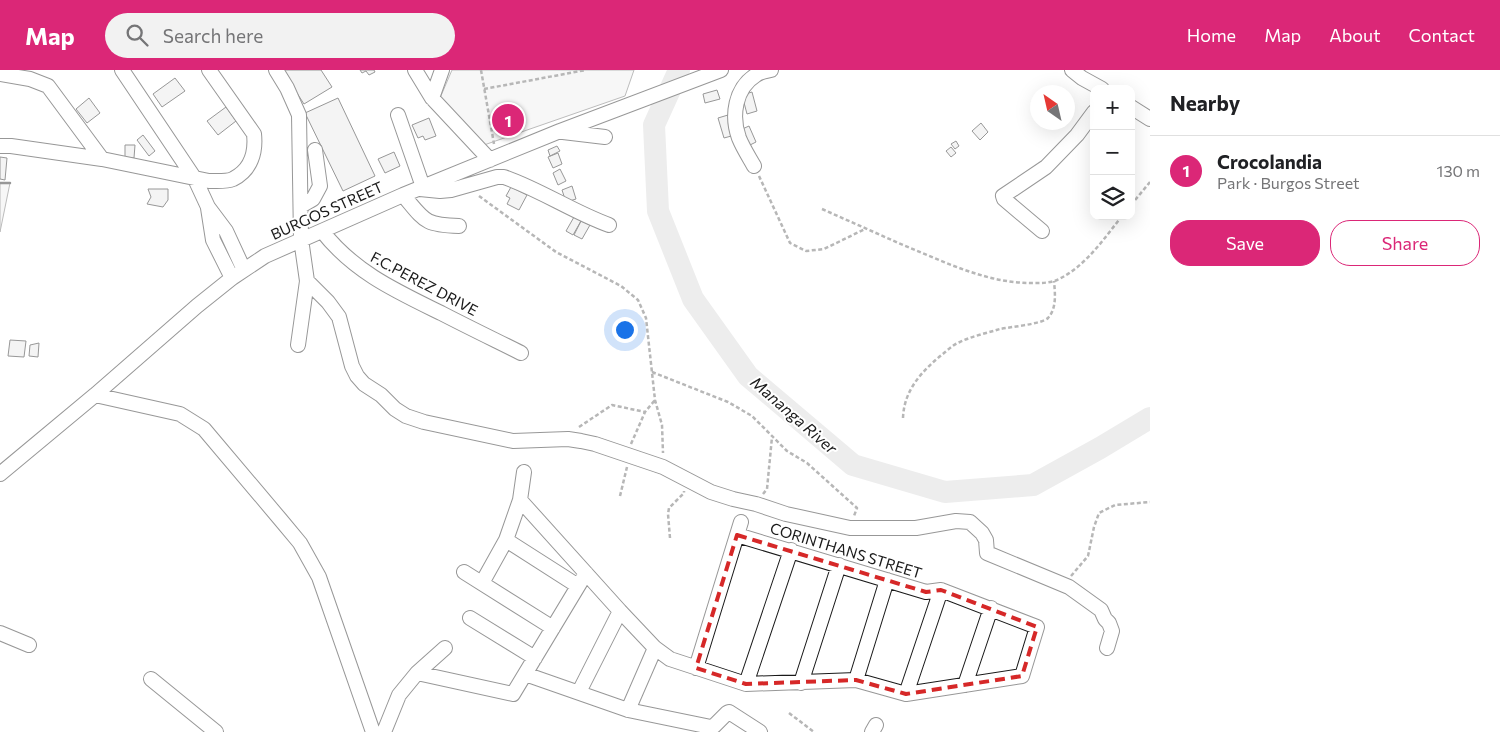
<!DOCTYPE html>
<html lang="en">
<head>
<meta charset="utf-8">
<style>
  body { margin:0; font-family:Commissioner,sans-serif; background:#f2f2f2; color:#202124 }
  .controls { position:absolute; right:15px; top:15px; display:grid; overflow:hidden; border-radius:10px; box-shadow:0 5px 20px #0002 }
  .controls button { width:45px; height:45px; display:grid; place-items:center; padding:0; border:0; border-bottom:1px solid #e0e0e0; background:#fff; color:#202124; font:25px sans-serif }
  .compass { position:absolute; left:1030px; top:15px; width:45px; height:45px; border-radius:50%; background:#fff; box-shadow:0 5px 20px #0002; rotate:326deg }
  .you { position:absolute; left:624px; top:259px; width:18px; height:18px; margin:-12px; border:4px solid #fff; border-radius:50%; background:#1a73e8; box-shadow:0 0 0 8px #1a73e833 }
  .badge { display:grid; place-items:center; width:32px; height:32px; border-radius:50%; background:#db2777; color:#fff; font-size:16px; font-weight:700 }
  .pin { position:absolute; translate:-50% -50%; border:2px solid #fff; box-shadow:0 1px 5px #0006 }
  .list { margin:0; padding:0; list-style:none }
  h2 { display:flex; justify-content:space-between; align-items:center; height:65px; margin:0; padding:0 20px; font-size:21px }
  h2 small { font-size:16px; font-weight:400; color:#757577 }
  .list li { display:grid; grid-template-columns:32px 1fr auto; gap:15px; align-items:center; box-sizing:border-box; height:70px; padding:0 20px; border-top:1px solid #e0e0e0 }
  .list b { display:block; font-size:19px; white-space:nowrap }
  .list p { margin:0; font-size:16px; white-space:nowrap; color:#757577 }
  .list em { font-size:16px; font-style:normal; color:#757577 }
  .actions { display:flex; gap:10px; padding:15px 20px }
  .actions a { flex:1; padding:11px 0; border:1px solid #db2777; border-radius:20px; text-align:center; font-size:18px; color:#db2777 }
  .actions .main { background:#db2777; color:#fff }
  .icon { flex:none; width:28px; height:28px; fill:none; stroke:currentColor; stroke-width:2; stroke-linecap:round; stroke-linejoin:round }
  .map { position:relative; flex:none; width:1150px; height:662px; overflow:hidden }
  header { display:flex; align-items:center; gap:30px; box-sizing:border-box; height:70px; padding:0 25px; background:#db2777; color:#fff }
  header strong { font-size:24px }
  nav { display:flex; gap:28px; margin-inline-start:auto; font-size:18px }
  .search { width:350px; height:45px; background:#f2f2f2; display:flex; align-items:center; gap:12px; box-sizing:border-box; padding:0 18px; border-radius:28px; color:#757577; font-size:19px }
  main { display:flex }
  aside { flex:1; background:#fff }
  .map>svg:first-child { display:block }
  .built { fill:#ededed; stroke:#6a6a6a }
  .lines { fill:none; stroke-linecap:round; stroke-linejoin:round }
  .river { stroke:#d7d7d7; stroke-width:22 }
  .building { fill:#e6e6e6; stroke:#1a1a1a }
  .minor-casing { stroke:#1a1a1a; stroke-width:16 }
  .path { stroke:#5f5f5f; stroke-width:2.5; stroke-dasharray:4 2.5; stroke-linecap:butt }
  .minor { stroke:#fff; stroke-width:14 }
  .wall { stroke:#1a1a1a; stroke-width:2.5 }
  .marked { fill:none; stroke:#d62828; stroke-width:4; stroke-dasharray:10 6; stroke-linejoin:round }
  .labels { text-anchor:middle; stroke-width:4; stroke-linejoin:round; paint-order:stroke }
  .street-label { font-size:15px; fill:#1a1a1a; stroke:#fff }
  .water-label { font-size:16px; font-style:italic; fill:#1a1a1a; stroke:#fff }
</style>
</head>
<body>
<header>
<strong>Map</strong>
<div class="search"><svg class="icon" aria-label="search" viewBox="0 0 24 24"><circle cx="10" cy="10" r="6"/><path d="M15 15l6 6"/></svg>Search here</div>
<nav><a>Home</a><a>Map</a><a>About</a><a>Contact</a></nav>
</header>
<main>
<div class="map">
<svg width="1150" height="662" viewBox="0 0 1150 662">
  <rect width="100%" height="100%" fill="#fff"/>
  <path class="built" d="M 452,0 L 634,0 L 625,26 L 484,75 L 440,28 Z
    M 0,113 L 10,113 L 0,162 Z"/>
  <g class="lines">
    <path class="river" d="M 679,0 L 654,55 L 658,141 L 693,229 L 748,306 L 853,395 L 945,422 L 1033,415 L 1100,378 L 1150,348"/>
  </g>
  <path class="building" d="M 282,0 L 321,0 L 332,17 L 304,34 Z
    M 360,0 L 374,0 L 375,2 L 369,5 L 366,1 L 362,3 Z
    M 175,8 L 185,21 L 162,37 L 153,24 Z
    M 717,20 L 720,29 L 705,33 L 703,24 Z
    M 752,22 L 757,41 L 747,44 L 742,25 Z
    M 89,28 L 100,43 L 87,53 L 76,39 Z
    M 338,28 L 375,106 L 343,121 L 305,43 Z
    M 226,37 L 236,51 L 218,65 L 207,51 Z
    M 728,45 L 735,65 L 724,68 L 718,48 Z
    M 429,48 L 436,66 L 425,70 L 423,66 L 418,68 L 412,55 Z
    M 981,53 L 988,62 L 980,70 L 972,61 Z
    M 749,56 L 756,72 L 746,77 L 738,61 Z
    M 143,65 L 155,81 L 149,86 L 137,70 Z
    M 956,71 L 959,76 L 955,79 L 951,74 Z
    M 125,75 L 135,75 L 134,88 L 125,88 Z
    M 557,76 L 560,81 L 550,86 L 548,80 Z
    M 951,77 L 956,83 L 951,87 L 946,81 Z
    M 394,82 L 400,96 L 385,103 L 378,89 Z
    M 558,83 L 562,94 L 553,98 L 548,87 Z
    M 0,87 L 7,88 L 5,110 L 0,109 Z
    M 560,99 L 566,111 L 558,115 L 553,103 Z
    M 572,116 L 576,129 L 566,132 L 562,120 Z
    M 511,117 L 527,125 L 519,140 L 507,134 L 510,128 L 506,126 Z
    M 148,119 L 168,119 L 168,130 L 163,137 L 147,134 L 151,127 Z
    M 574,147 L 581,151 L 573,165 L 566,161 Z
    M 581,151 L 590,155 L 582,169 L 574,165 Z
    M 10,270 L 26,271 L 24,287 L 8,286 Z
    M 39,273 L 38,287 L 29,286 L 30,275 Z"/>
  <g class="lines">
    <defs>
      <path id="minor" d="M 122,0 L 195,109 L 208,137 L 226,161 L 244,200
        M 276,0 L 287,18 L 299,45 L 301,169 L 307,211 L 298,275
        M 415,0 L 432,28 L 490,90
        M 1072,0 L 1082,8 L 1102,19
        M 0,4 L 30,9 L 48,16 L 102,89
        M 432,28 L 442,0
        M 1131,37 L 1150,49
        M 398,45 L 423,117
        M 563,62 L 605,67
        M 0,76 L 11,76 L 102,89 L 209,111 C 216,111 226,112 233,109 C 251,100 256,82 254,64 L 209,0
        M 754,96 C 749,87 743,78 739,68 C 731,46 735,18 756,5 C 760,2 766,1 771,0
        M 420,119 L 440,121 L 451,120 L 497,107 L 504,107 C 541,120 573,142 609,155
        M 403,125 C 425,151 424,155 459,156
        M 301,136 L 313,129 L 320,116 L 315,80
        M 208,138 L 213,170 L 232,208
        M 322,161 C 354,202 396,221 441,243 C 468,257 495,270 521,283
        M 1042,161 L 1004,129 L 1003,126 L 1046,97 L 1077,65 L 1094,42
        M 307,211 L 328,232 L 339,247 L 352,296 L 357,306 L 364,314 L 381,325 L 395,339 L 406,346 L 424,352 L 513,371 L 568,369 L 581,371 L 595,374 L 663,397 L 711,422 L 733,429 L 756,434 L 786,444 L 850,458 L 916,458 L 956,451 L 970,452 L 982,463 L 986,470 L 987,483 L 1069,517 L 1101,540 L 1105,549 L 1109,553 L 1112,561 L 1107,578
        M 95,325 L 180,344 L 204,359 L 280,449 L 300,473 L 319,507 L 373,662
        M 0,404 L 95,325 L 197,236 L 232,208 L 265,186 L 403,125 L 560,61 L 721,0
        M 520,430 L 620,541 L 655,578 L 670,589 L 746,614 L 856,610 L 906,624 L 1022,606 L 1037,557 L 941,520 L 926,522 L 737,465
        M 506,470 L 578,516
        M 464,502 L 553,558
        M 482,513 L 506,470 L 520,430 L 524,402
        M 470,548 L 535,588
        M 0,563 L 29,575
        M 696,598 L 741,452
        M 417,603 L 513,624 L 586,503
        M 525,604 L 628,640 L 711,657 L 714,656 L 727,643 L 729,642 L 760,662
        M 151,609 L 216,662
        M 856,610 L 887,510
        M 801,613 L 839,495
        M 746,614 L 791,480
        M 965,615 L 991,538
        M 579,622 L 620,541
        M 906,624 L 941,520
        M 628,640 L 655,578
        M 384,662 L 399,625 L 417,603 L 445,578
        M 872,662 L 876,655"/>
    </defs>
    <use href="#minor" class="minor-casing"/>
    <path class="path" d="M 481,0 L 494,74
      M 484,19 L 586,0
      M 759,106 L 790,173 L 806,181 L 824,179 L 865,159
      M 479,126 L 556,182 L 621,216 L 638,230 L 646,248 L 655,330 L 662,355 L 663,383
      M 1131,135 L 1150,112
      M 822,139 C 849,151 876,163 903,175 C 945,192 988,214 1034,213 C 1042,213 1050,213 1057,210 C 1085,197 1103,170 1122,146
      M 652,302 L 728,332 L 752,346 L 787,381 L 807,393 L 857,438 L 854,446
      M 903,348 C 904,319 923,300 944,283 C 949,279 954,274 960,272 C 972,266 987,263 1000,259 C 1010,257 1042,254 1048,248 C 1057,238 1055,223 1054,211
      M 579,357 L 612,335 L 645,342
      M 631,374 L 645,342 L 655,330
      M 763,424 L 767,419 L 772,367
      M 620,426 L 627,397
      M 670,468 L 668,444 L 669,438 L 684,423 L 684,421
      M 1071,506 L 1088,486 L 1094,457 L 1099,443 L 1115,435 L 1150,432
      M 789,643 L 814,662"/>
    <use href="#minor" class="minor"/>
    <path class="wall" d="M 0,113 L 10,113"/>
  </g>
  <path d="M0 0H1150V662H0ZM 737,465 L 926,522 L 941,520 L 1037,557 L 1022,606 L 906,624 L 856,610 L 746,614 L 696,598 Z" fill="#fff" fill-opacity=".55" fill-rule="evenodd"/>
  <path class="marked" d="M 737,465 L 926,522 L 941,520 L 1037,557 L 1022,606 L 906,624 L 856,610 L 746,614 L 696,598 Z"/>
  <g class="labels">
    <g class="street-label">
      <text transform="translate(327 141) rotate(-24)" y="5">BURGOS STREET</text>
      <text transform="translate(424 214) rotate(28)" y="5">F.C.PEREZ DRIVE</text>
      <text transform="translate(846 481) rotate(17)" y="5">CORINTHANS STREET</text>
    </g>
    <g class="water-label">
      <text transform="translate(794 345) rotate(41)" y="6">Mananga River</text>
    </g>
  </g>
</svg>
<div class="controls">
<button>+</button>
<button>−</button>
<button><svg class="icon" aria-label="layers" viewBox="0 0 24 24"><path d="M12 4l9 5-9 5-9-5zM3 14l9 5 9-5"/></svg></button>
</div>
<svg class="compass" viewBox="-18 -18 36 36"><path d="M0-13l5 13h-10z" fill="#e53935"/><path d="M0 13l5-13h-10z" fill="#757577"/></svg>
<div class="you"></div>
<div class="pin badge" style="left:508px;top:50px">1</div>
</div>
<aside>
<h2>Nearby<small></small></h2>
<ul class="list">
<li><span class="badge">1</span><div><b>Crocolandia</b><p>Park · Burgos Street</p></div><em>130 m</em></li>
</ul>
<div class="actions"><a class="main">Save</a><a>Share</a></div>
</aside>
</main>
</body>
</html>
